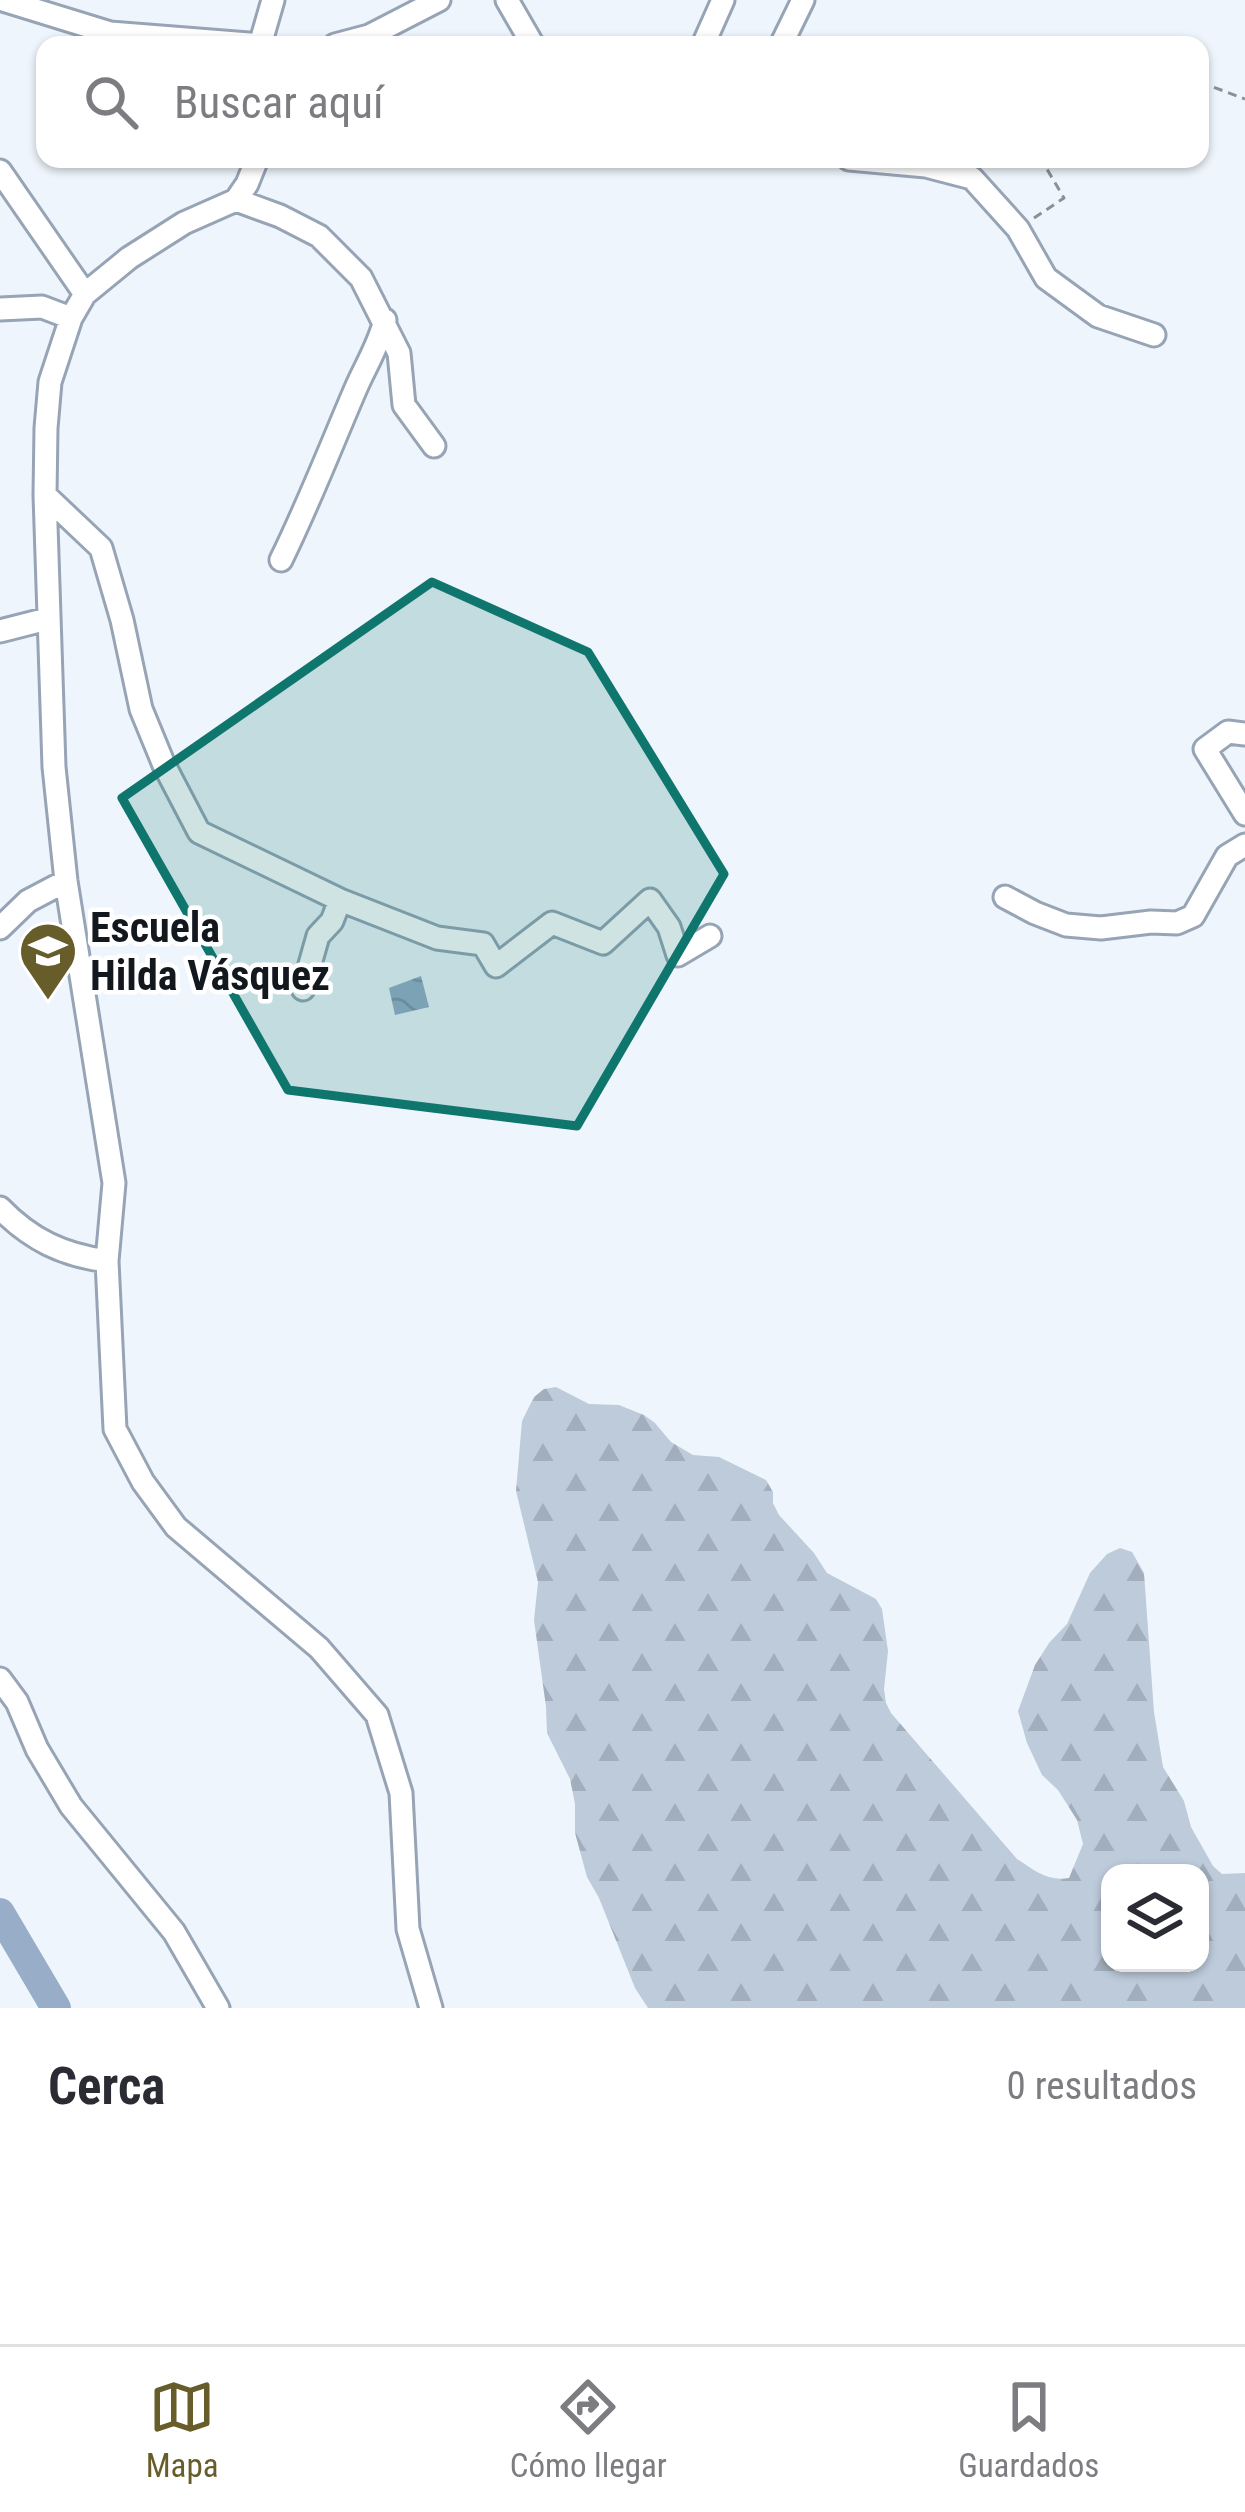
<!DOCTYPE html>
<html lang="es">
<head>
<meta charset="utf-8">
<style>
  body { margin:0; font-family:"Roboto Condensed",sans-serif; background:#f7f7f7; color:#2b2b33 }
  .controls { position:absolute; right:36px; bottom:36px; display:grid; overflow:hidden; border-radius:24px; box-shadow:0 3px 9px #0004 }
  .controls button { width:108px; height:108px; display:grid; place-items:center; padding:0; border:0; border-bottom:3px solid #e1e1e2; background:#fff; color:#2b2b33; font:60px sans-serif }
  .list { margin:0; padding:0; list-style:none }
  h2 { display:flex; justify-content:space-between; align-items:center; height:156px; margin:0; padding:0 48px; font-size:51px }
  h2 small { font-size:39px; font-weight:400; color:#7c7c81 }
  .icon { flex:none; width:66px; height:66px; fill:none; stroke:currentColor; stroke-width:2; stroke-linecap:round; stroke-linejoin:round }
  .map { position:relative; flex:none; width:1245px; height:2008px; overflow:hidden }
  .search { position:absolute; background:#fff; box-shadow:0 3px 9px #0004; left:36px; right:36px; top:36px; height:132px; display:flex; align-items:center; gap:30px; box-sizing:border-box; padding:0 42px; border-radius:24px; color:#7c7c81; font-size:45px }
  .sheet { height:336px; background:#fff }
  nav { display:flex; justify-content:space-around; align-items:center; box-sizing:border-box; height:168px; border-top:3px solid #e1e1e2; background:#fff; font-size:33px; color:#7c7c81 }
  nav a { display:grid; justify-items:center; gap:6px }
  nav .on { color:#675d2a }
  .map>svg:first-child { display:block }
  .forest { fill:url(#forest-firs); fill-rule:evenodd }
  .water { fill:url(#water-waves) }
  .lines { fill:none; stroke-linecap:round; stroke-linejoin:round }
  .river { stroke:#98adc7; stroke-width:30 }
  .minor-casing { stroke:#96a4b6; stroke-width:27 }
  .path { stroke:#8a9097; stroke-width:3; stroke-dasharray:9 6; stroke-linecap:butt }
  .minor { stroke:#fff; stroke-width:21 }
  .marked { fill:#0f766e; fill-opacity:0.2; stroke:#0f766e; stroke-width:9; stroke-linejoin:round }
  .labels { text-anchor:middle; stroke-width:9; stroke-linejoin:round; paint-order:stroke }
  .poi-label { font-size:42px; font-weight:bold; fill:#13181f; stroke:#fff; text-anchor:start }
</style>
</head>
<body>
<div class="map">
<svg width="1245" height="2008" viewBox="0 0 1245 2008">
  <defs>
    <pattern id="forest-firs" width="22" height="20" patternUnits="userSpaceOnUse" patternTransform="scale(3)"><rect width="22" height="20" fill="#bdcbdb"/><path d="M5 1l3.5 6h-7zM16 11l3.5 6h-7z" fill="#a2aebc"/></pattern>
    <pattern id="water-waves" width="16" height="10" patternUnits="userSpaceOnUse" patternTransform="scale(3)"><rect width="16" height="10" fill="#98adc7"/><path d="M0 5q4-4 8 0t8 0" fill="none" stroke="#8294aa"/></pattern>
  </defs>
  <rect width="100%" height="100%" fill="#eff5fc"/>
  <path class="forest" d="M 556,1387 L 589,1404 L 619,1405 L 644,1415 L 655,1423 L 671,1442 L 693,1455 L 719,1457 L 766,1480 L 773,1492 L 773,1503 L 779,1515 L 814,1553 L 827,1573 L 876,1599 L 882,1609 L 888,1651 L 884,1689 L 886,1703 L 891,1713 L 1017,1859 C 1034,1870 1048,1882 1069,1878 L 1083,1844 L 1077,1820 L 1058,1790 L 1042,1775 L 1027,1743 L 1018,1711 L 1035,1665 L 1049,1643 L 1067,1624 L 1090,1573 L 1107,1554 L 1120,1548 L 1132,1552 L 1144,1573 L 1154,1712 L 1163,1767 L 1184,1801 L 1191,1827 L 1213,1866 L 1222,1874 L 1245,1873 L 1245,2008 L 648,2008 L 635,1988 L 599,1898 L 587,1877 L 575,1833 L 575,1804 L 570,1779 L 547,1733 L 546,1707 L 534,1620 L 538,1582 L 516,1491 L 522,1421 L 534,1397 L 544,1389 ZM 1110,1873 L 1200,1873 L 1200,1963 L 1110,1963 Z"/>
  <path class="water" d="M 421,976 L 429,1007 L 395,1015 L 389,988 Z"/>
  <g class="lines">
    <path class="river" d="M 0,1913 L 56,2008"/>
    <defs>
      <path id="minor" d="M 3,0 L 110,33 L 261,45
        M 507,0 L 533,45
        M 260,45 L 273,0
        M 335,45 L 369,36 L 439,0
        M 703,45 L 723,0
        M 781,45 L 803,0
        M 257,159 L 247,184 L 236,200 L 184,223 L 129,258 L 85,294 L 71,318 L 50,382 L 46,428 L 45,495 L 54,767 L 66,881 L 114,1183 L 107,1261 L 115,1429 L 143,1482 L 176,1527 L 319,1648 L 377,1715 L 401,1793 L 408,1929 L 431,2008
        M 849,159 L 926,166 L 972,178 L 1018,229 L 1046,278 L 1098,316 L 1154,335
        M 0,171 L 85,294
        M 236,200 L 280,216 L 319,236 L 361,278 L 399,353 L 404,405 L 434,446
        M 0,309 L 42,307 L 71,318
        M 45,495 L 101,548 L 122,620 L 141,709 L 164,765 L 199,832 L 340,900 L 437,938 L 483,944 L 496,966 L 552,923 L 603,943 L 650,900 L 669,927 L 678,955 L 710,936
        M 281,560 C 309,503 331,446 356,388 C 366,365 379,345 385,320
        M 0,631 L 47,619
        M 1245,734 L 1228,732 L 1205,749 L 1245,814
        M 1005,897 L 1035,913 L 1066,925 L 1101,928 L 1151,922 L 1177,923 L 1193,916 L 1227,856 L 1245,845
        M 0,928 L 28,901 L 66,881
        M 303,989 L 318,936 L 332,921 L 340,900
        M 0,1208 C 31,1240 63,1255 107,1261
        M 0,1679 L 17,1702 L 37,1749 L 71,1806 L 174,1932 L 218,2008"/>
    </defs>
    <use href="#minor" class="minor-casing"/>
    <path class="path" d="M 1200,82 L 1245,99
      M 1034,218 L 1064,198 L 1041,159"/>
    <use href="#minor" class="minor"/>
  </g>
  <path class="marked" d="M 432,582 L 588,652 L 724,874 L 577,1126 L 288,1090 L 122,798 Z"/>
  <defs>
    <symbol id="school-pin" viewBox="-11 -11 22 30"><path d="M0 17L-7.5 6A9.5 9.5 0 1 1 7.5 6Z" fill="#675d2a" stroke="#fff"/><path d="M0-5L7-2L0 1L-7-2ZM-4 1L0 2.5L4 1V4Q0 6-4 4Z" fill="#fff"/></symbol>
  </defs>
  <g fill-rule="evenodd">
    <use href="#school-pin" x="15" y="918" width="66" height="90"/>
  </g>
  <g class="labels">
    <g class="poi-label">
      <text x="90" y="942">Escuela<tspan x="90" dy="48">Hilda Vásquez</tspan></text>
    </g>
  </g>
</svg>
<div class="controls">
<button><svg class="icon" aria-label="layers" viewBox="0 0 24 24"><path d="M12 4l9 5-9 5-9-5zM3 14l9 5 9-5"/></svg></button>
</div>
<div class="search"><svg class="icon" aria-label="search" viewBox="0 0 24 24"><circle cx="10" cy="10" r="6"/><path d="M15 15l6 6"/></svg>Buscar aquí</div>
</div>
<section class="sheet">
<h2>Cerca<small>0 resultados</small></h2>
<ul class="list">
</ul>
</section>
<nav>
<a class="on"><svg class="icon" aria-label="map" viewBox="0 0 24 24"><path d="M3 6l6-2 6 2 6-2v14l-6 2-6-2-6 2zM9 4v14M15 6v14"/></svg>Mapa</a>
<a><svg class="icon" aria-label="directions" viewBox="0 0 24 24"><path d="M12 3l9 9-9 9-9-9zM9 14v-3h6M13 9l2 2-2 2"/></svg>Cómo llegar</a>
<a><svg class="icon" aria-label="saved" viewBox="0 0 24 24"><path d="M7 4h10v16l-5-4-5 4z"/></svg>Guardados</a>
</nav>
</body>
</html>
